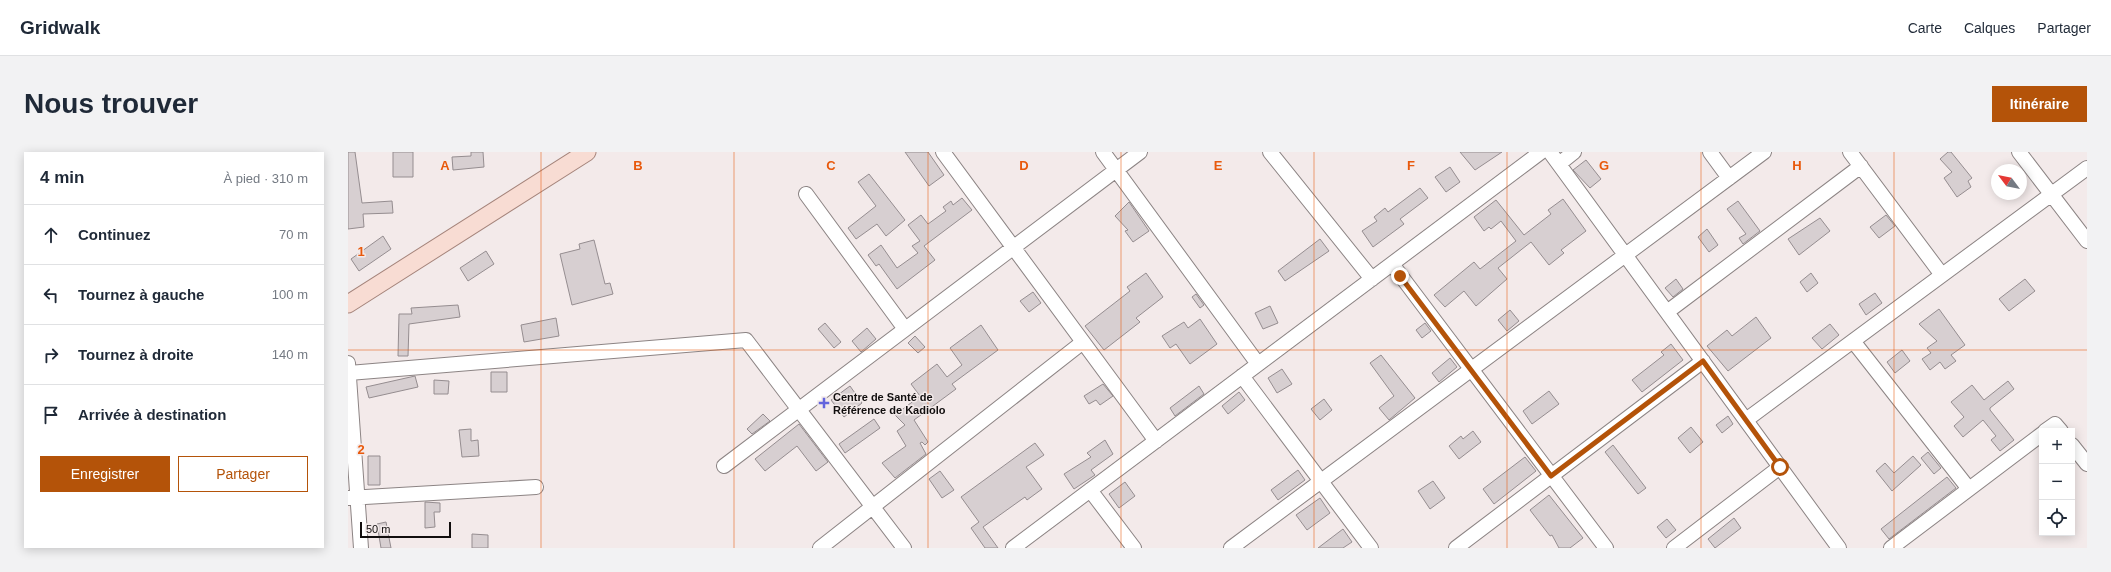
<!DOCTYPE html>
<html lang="fr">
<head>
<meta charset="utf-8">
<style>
  body { margin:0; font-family:Arial,sans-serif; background:#f2f2f3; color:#1f2937 }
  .controls { position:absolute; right:12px; bottom:12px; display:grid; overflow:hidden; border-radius:0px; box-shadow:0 2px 10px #0003 }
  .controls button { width:36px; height:36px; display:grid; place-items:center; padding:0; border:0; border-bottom:1px solid #e0e1e3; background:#fff; color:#1f2937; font:20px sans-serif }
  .compass { position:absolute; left:1643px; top:12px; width:36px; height:36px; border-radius:50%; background:#fff; box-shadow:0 2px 10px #0003; rotate:302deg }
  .scale { position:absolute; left:12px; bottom:10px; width:91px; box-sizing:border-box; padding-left:4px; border:2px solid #110e0e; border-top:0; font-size:11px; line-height:14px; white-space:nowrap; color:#110e0e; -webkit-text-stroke:3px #f3eaea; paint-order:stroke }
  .stop { position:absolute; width:12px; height:12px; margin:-9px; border:3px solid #b45309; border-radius:50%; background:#fff }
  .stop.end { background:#b45309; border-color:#fff; box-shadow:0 1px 4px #0008 }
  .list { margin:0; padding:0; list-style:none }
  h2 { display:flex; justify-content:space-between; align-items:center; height:52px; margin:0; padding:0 16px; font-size:17px }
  h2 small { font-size:13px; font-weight:400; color:#747a83 }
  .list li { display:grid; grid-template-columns:26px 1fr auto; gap:12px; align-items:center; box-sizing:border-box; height:60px; padding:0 16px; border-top:1px solid #e0e1e3 }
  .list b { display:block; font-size:15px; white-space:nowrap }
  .list em { font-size:13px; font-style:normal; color:#747a83 }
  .actions { display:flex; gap:8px; padding:12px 16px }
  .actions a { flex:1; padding:9px 0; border:1px solid #b45309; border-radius:0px; text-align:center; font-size:14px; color:#b45309 }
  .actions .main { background:#b45309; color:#fff }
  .icon { flex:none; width:22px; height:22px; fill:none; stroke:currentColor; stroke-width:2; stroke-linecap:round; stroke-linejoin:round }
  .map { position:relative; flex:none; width:1739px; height:396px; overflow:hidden; border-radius:0px }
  header { display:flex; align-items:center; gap:24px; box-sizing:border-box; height:56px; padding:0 20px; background:#fff; border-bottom:1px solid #e0e1e3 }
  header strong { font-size:19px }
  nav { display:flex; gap:22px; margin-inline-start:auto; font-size:14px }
  .intro { display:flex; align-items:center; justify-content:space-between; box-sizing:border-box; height:96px; padding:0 24px }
  h1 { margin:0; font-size:28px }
  .button { padding:10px 18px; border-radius:0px; background:#b45309; color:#fff; font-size:14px; font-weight:700 }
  main { display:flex; gap:24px; padding:0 24px }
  aside { flex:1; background:#fff; border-radius:0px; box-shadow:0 2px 10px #0003 }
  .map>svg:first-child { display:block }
  .building { fill:#d7cfd1; stroke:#958d90 }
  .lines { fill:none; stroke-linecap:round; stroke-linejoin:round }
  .minor-casing { stroke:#8c8484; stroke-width:16 }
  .major-casing { stroke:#a5847b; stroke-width:19 }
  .minor { stroke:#fff; stroke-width:14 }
  .major { stroke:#f8dcd3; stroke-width:17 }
  .route { stroke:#b45309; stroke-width:5 }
  .grid { fill:none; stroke:#e8590c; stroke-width:1; stroke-opacity:0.55 }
  .poi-dot { fill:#6364dd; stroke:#f3eaea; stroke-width:1.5 }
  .labels { text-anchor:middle; stroke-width:3; stroke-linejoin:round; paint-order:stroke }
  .poi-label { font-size:11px; font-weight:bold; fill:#110e0e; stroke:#f3eaea; text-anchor:start }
  .grid-label { font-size:13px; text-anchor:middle; font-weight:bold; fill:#e8590c; stroke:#f3eaea; stroke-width:3; stroke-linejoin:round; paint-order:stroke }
</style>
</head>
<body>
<header>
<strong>Gridwalk</strong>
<nav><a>Carte</a><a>Calques</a><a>Partager</a></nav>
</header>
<div class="intro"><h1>Nous trouver</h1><a class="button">Itinéraire</a></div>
<main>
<aside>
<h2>4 min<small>À pied · 310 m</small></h2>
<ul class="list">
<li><svg class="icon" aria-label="ahead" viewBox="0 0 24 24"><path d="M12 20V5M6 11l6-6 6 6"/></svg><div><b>Continuez</b></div><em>70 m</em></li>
<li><svg class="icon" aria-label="left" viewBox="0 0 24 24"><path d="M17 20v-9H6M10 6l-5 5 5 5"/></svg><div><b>Tournez à gauche</b></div><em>100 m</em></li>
<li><svg class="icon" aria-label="right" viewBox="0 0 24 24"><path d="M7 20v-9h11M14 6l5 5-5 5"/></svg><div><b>Tournez à droite</b></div><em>140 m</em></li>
<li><svg class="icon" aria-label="arrive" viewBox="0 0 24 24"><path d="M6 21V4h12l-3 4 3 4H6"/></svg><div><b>Arrivée à destination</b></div></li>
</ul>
<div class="actions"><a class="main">Enregistrer</a><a>Partager</a></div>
</aside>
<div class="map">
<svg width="1739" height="396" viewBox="0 0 1739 396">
  <rect width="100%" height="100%" fill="#f3eaea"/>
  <path class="building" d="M 0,0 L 7,0 L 14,51 L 44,49 L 45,61 L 15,62 L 16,75 L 0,77 Z
    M 45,0 L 65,0 L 65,25 L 45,25 Z
    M 123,0 L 135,0 L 136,15 L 105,18 L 104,5 L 123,4 Z
    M 557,0 L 580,0 L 596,23 L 581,34 Z
    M 1112,0 L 1154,0 L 1127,18 Z
    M 1600,0 L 1603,0 L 1624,26 L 1620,29 L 1623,35 L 1609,45 L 1596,26 L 1604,20 L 1592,7 Z
    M 1238,8 L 1253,27 L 1242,36 L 1225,18 Z
    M 1102,15 L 1112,30 L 1098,40 L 1087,25 Z
    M 521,22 L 557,68 L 538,84 L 529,72 L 508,87 L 500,76 L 528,54 L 510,30 Z
    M 1072,36 L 1080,46 L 1052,67 L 1056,72 L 1025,95 L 1014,79 L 1029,69 L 1026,65 L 1037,56 L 1040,60 Z
    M 614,46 L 624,58 L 576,94 L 587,108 L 549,137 L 531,112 L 528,114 L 520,103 L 533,93 L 549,116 L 570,101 L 564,94 L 572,89 L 560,73 L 573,63 L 580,72 L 598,59 L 595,55 L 603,49 L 605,53 Z
    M 1215,47 L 1238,79 L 1213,98 L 1216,101 L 1201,113 L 1183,90 L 1150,116 L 1159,127 L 1128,154 L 1116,139 L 1097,155 L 1086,143 L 1126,110 L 1132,117 L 1168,89 L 1153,69 L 1143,77 L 1141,75 L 1136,79 L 1126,65 L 1148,48 L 1176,83 L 1203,62 L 1200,58 Z
    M 1390,49 L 1412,79 L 1395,92 L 1391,86 L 1398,82 L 1379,57 Z
    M 781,50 L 801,79 L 785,90 L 777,79 L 780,78 L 767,64 Z
    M 1538,63 L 1547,74 L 1531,86 L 1522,75 Z
    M 1472,66 L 1482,79 L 1451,103 L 1440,87 Z
    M 1359,77 L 1370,93 L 1361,100 L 1350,85 Z
    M 35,84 L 43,97 L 11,119 L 3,107 Z
    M 972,87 L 981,99 L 937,129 L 930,119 Z
    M 246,88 L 257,132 L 262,131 L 265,142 L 224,153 L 212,102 L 232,97 L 231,92 Z
    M 138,99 L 146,112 L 120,129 L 112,116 Z
    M 798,121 L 815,145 L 788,166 L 792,170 L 756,198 L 737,174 L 782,139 L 779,135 Z
    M 1463,121 L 1470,131 L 1459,140 L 1452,130 Z
    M 1328,127 L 1335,137 L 1325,145 L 1317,136 Z
    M 1677,127 L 1687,139 L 1661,159 L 1651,147 Z
    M 685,140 L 693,151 L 681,160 L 672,149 Z
    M 1527,141 L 1534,151 L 1518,163 L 1511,152 Z
    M 848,142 L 856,153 L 852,156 L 844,145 Z
    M 110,153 L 112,165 L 61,172 L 60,204 L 50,204 L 51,162 L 64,162 L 63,156 Z
    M 922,154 L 930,171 L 915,177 L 907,161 Z
    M 1591,157 L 1617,193 L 1603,203 L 1608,209 L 1597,217 L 1592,210 L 1582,218 L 1574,207 L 1583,201 L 1579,196 L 1589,189 L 1571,172 Z
    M 1162,158 L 1171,169 L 1159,179 L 1150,168 Z
    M 1408,165 L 1423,186 L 1380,219 L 1359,194 L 1379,178 L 1384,184 Z
    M 208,166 L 211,184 L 176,190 L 173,173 Z
    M 852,167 L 869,192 L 842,212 L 828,192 L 822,196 L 814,184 L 836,170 L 840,176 Z
    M 477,171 L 493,190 L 486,196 L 470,177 Z
    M 1077,171 L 1083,179 L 1074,186 L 1068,178 Z
    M 1482,172 L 1491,183 L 1474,197 L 1464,186 Z
    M 633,173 L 650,198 L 604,232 L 608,237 L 566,268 L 580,290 L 577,293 L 574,290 L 572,291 L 578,302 L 547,326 L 534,311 L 558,294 L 549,279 L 557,273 L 547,263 L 572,244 L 563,232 L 589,212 L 599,225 L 614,213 L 602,196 Z
    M 519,176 L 528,187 L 513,200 L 504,189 Z
    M 567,184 L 577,195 L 570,201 L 560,191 Z
    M 1323,192 L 1335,208 L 1294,240 L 1284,228 L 1316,203 L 1313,200 Z
    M 1554,198 L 1562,209 L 1547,221 L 1539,210 Z
    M 1033,203 L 1067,246 L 1041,268 L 1031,256 L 1046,244 L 1022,211 Z
    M 1102,206 L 1109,215 L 1091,230 L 1084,221 Z
    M 934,217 L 944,232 L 929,241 L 920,226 Z
    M 143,220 L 159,220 L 159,240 L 143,240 Z
    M 67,224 L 70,235 L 21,246 L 18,235 Z
    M 86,228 L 101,229 L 100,242 L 86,242 Z
    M 1660,229 L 1666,237 L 1642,256 L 1642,258 L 1666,288 L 1652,299 L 1643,288 L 1648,284 L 1635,268 L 1615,285 L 1606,274 L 1616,265 L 1603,250 L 1624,233 L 1636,248 Z
    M 755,232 L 765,244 L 752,253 L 748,248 L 741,252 L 736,244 Z
    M 502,234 L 514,251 L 496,265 L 483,248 Z
    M 851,234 L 856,242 L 827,264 L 822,256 Z
    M 1201,239 L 1211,252 L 1184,272 L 1175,259 Z
    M 891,240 L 897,248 L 880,262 L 874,254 Z
    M 976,247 L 984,258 L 972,268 L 963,257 Z
    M 415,262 L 422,269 L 404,282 L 399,277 Z
    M 1380,264 L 1385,272 L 1374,281 L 1368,273 Z
    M 526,267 L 532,276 L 497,301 L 491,292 Z
    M 451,272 L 480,310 L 468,319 L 449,294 L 417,319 L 407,307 Z
    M 1343,275 L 1355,290 L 1342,301 L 1330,286 Z
    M 123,277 L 123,289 L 130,288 L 131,304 L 114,305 L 111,278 Z
    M 1125,279 L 1133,290 L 1111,307 L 1101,294 L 1113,284 L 1115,287 Z
    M 757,288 L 765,302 L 743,318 L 747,323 L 726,337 L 716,322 L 743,305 L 739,301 Z
    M 687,291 L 696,303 L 678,315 L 694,337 L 679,348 L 677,345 L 635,375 L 650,396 L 637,396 L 623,376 L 631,370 L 613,345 Z
    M 1265,293 L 1298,336 L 1290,342 L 1257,300 Z
    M 1580,300 L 1593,316 L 1586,322 L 1573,306 Z
    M 20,304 L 32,304 L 32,333 L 20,333 Z
    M 1565,304 L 1573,313 L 1544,339 L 1528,319 L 1537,311 L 1546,321 Z
    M 1177,305 L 1188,319 L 1146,352 L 1135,337 Z
    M 950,318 L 957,328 L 930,348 L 923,338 Z
    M 592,319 L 606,338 L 594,346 L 581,327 Z
    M 1599,325 L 1608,336 L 1541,387 L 1533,377 Z
    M 1085,329 L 1097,346 L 1082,357 L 1070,339 Z
    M 777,330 L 787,344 L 771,356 L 761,342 Z
    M 1201,343 L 1235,386 L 1222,396 L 1211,396 L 1204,383 L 1202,384 L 1182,358 Z
    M 972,346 L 982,361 L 959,378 L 948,363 Z
    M 77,350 L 92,351 L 92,360 L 86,360 L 87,375 L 77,376 Z
    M 1386,366 L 1393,376 L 1367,396 L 1360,387 Z
    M 1319,367 L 1328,378 L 1318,386 L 1309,375 Z
    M 38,370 L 43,396 L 33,396 L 29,372 Z
    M 995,377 L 1004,390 L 995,396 L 970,396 Z
    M 124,382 L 140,383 L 140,396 L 124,396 Z"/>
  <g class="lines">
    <defs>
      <path id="minor" d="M 595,0 L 808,289
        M 755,0 L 910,212
        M 922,0 L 1024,127
        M 1202,0 L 1491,396
        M 1362,0 L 1381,26
        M 1502,0 L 1594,123
        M 1671,0 L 1739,89
        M 1211,12 L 1226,0
        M 458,42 L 557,177
        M 1044,112 L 1258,396
        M 1319,160 L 1513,14
        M 1505,189 L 1621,337
        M 0,211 L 13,396
        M 1,221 L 398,188 L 556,396
        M 894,224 L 1023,396
        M 1398,268 L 1739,16
        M 1697,279 L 1707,272 L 1713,279
        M 1724,293 L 1739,312
        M 376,314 L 792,0
        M 742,338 L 786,396
        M 0,346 L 188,335
        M 472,396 L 735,190
        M 665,396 L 1193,0
        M 883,396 L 1416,0
        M 1108,396 L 1355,209
        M 1326,396 L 1432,315
        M 1543,396 L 1694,282"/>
      <path id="major" d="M 0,152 L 239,0"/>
    </defs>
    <use href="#minor" class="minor-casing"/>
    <use href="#major" class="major-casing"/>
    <use href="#minor" class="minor"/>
    <use href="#major" class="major"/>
  </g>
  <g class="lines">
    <path class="route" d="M 1052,124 L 1203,324 L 1355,209 L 1432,315"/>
  </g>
  <path class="grid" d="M 193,0 L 193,396M 386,0 L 386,396M 580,0 L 580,396M 773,0 L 773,396M 966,0 L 966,396M 1159,0 L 1159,396M 1353,0 L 1353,396M 1546,0 L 1546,396M 0,198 L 1739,198"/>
  <path class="poi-dot" d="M474 245h4v4h4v4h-4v4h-4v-4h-4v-4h4z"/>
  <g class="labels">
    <g class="poi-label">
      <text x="485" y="249">Centre de Santé de<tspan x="485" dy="13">Référence de Kadiolo</tspan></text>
    </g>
  </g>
  <g class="grid-label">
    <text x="97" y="18">A</text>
    <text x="290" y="18">B</text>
    <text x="483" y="18">C</text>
    <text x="676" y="18">D</text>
    <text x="870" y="18">E</text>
    <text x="1063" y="18">F</text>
    <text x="1256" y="18">G</text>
    <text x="1449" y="18">H</text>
    <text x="13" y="104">1</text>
    <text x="13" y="302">2</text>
  </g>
</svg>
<div class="controls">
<button>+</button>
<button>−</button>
<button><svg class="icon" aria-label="locate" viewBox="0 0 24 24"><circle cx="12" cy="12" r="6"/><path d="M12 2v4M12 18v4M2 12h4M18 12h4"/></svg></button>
</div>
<svg class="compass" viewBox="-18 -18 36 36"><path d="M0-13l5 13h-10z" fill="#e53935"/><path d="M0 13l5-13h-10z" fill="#747a83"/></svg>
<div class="scale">50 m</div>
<div class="stop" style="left:1432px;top:315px"></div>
<div class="stop end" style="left:1052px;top:124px"></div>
</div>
</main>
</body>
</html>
